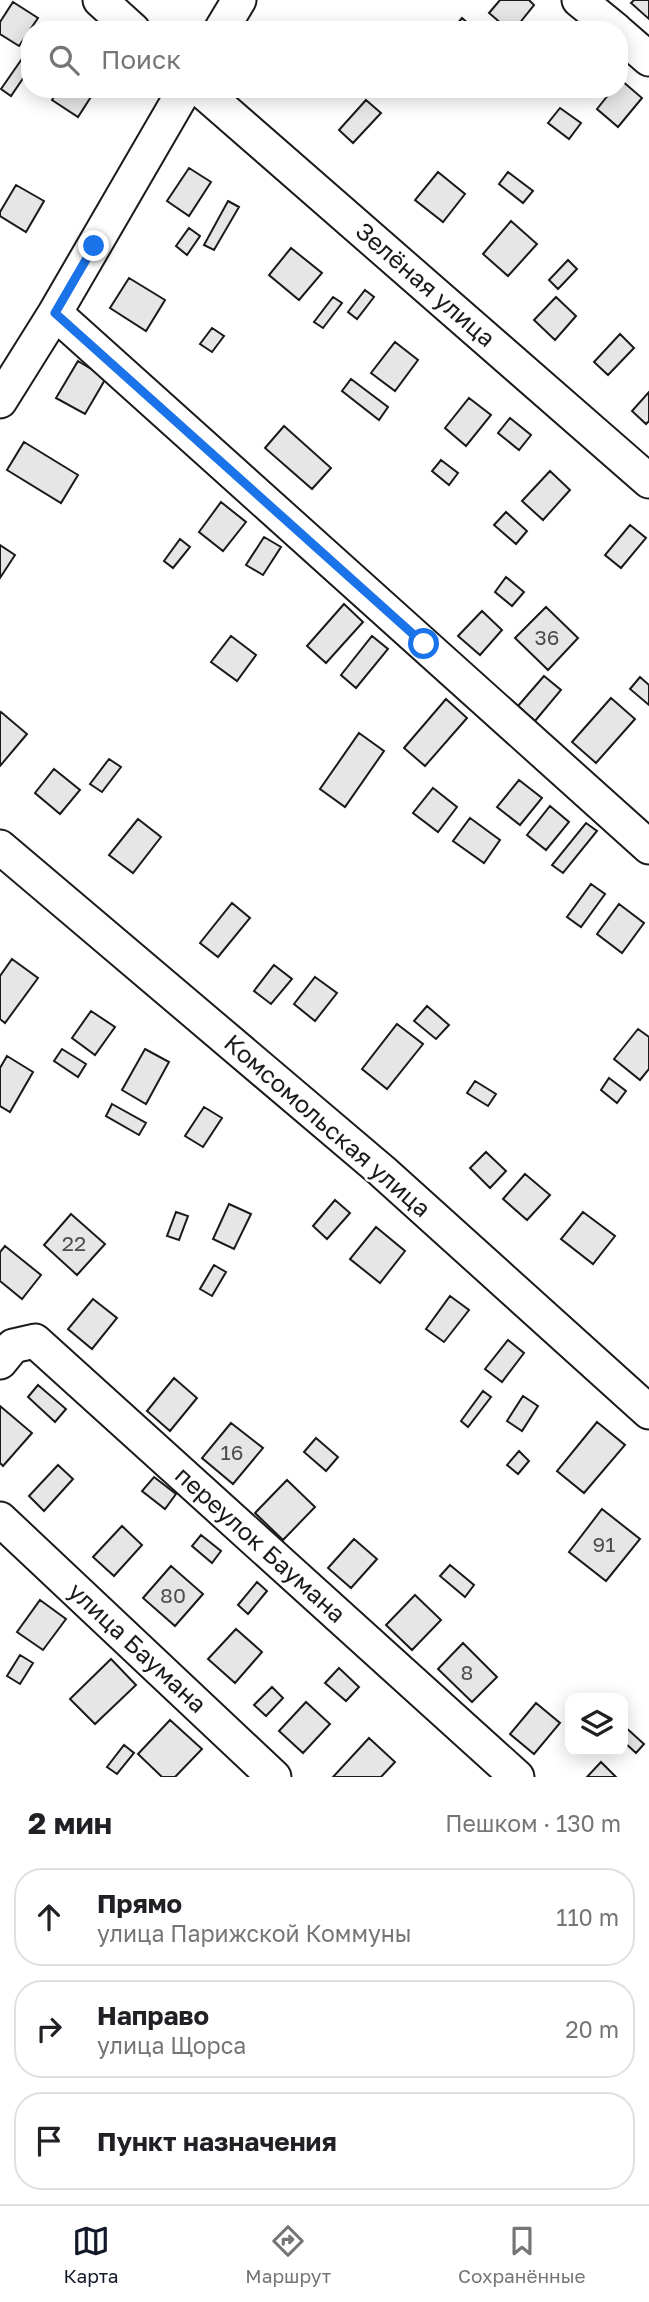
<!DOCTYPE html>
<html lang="ru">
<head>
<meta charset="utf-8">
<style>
  body { margin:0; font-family:"Golos Text",sans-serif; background:#f2f2f2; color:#202124 }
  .controls { position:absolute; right:21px; bottom:21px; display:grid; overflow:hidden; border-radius:14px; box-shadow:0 4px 18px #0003 }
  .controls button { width:63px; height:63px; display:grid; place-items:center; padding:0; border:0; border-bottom:2px solid #e0e0e0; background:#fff; color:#202124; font:35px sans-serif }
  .stop { position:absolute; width:21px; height:21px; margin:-16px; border:5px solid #1a73e8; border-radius:50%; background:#fff }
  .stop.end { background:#1a73e8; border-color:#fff; box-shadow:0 2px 7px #0008 }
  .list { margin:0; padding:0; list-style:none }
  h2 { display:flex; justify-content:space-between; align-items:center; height:91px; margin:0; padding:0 28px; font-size:30px }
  h2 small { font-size:23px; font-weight:400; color:#757577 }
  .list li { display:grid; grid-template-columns:46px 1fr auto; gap:21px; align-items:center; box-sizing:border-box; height:98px; margin:0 14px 14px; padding:0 14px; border:2px solid #e0e0e0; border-radius:28px }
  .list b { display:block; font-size:26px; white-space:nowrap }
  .list p { margin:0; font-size:23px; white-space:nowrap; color:#757577 }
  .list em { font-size:23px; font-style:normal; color:#757577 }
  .icon { flex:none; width:38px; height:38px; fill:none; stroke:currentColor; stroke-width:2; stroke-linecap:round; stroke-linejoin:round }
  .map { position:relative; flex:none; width:649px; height:1777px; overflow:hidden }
  .search { position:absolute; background:#fff; box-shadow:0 4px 18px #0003; left:21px; right:21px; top:21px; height:77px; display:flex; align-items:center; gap:18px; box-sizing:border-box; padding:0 24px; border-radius:28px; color:#757577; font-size:26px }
  .sheet { height:427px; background:#fff }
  nav { display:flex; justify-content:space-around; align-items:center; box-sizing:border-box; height:98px; border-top:2px solid #e0e0e0; background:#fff; font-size:19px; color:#757577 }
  nav a { display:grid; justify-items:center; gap:4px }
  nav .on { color:#111827 }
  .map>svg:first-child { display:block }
  .building { fill:#e6e6e6; stroke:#1a1a1a; stroke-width:2 }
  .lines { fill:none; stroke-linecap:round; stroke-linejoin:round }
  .minor-casing { stroke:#1a1a1a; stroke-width:37 }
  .minor { stroke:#fff; stroke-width:33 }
  .route { stroke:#1a73e8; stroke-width:9 }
  .labels { text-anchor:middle; stroke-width:5; stroke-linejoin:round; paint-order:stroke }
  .number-label { font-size:21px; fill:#4d4d4d }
  .street-label { font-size:24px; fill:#1a1a1a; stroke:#fff }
</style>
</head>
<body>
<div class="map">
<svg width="649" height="1777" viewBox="0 0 649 1777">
  <rect width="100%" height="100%" fill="#fff"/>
  <path class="building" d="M 500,0 L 529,0 L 534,5 L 514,30 L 509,30 L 489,13 Z
    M 634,0 L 649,0 L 649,19 L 631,3 Z
    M 13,2 L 38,18 L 19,46 L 0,34 L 0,22 Z
    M 462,18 L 476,30 L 452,30 Z
    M 26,53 L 30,55 L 30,68 L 11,96 L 1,89 Z
    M 621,80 L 642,98 L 618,127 L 597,109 L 613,89 L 619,89 Z
    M 59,89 L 96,89 L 78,117 L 52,100 Z
    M 366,100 L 381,113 L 353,143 L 339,130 Z
    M 560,108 L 581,123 L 569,139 L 548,123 Z
    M 189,168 L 211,182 L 189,216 L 167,201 Z
    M 438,172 L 465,194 L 443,222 L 415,200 Z
    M 508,172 L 533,191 L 523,203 L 499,184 Z
    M 16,185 L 44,201 L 26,232 L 0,216 L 0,212 Z
    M 228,201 L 239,207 L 214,250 L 204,245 Z
    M 511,221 L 537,244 L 508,276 L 483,254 Z
    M 189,228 L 200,236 L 187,255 L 176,246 Z
    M 291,248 L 322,273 L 299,300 L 269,275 Z
    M 568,260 L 577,269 L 558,289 L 549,280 Z
    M 129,278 L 165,300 L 146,331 L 110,308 Z
    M 365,290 L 374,297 L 357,319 L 348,312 Z
    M 333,297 L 342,303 L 323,328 L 314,322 Z
    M 556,297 L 576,316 L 555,340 L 534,320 Z
    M 212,328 L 224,336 L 212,352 L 200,344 Z
    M 620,334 L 634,348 L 608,375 L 594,362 Z
    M 395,342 L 418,360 L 395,391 L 371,373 Z
    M 78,361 L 106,378 L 85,414 L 56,398 Z
    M 351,379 L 388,407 L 379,420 L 342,391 Z
    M 649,392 L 649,421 L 646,424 L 632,411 Z
    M 469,398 L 491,415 L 466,446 L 445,428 Z
    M 510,418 L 531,435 L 519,450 L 498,433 Z
    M 284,426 L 331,468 L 312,489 L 265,448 Z
    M 24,442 L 78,475 L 61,503 L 7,470 Z
    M 441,460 L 458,473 L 449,485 L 432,471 Z
    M 550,471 L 570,490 L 543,520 L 522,501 Z
    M 221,502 L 246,522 L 223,551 L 199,532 Z
    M 506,512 L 527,531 L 516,544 L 494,525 Z
    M 630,525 L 646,538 L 621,568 L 605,555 Z
    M 264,537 L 281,547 L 263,575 L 246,565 Z
    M 180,539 L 190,547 L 173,568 L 164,561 Z
    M 0,545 L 15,555 L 0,578 Z
    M 506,577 L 524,592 L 512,606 L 495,592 Z
    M 344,604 L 363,622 L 326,663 L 307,646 Z
    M 546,607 L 578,638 L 548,670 L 515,638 Z
    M 482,611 L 502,630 L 480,655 L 458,636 Z
    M 231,636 L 256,655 L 237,681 L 211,662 Z
    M 372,636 L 388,649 L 356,688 L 341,675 Z
    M 544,676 L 561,690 L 535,721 L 518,706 Z
    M 640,677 L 649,685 L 649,705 L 630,689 Z
    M 611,698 L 635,719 L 596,763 L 572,742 Z
    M 446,699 L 467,718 L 425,766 L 404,748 Z
    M 1,712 L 27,734 L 0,766 L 0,714 Z
    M 359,733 L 384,751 L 345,807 L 320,789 Z
    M 109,759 L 121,767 L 102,792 L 90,784 Z
    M 54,769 L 80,790 L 60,814 L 35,793 Z
    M 519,780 L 542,798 L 520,825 L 497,807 Z
    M 433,788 L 457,807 L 438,832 L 413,813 Z
    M 550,806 L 569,822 L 546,850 L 527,835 Z
    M 470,818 L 500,840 L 484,863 L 453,841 Z
    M 138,819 L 161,837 L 133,873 L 109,855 Z
    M 586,823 L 597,831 L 563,873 L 552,865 Z
    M 591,884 L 605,894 L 581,927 L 567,917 Z
    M 232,903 L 250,918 L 218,957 L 200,943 Z
    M 619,904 L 644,923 L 622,953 L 597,934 Z
    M 12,959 L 38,978 L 5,1023 L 0,1019 L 0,976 Z
    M 274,965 L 292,979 L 271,1004 L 254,991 Z
    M 315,977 L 337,993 L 315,1021 L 294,1004 Z
    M 427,1006 L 449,1025 L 436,1039 L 414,1021 Z
    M 91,1011 L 115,1027 L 95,1055 L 72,1038 Z
    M 397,1024 L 423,1044 L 387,1089 L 362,1069 Z
    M 638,1029 L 649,1037 L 649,1069 L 640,1080 L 614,1059 Z
    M 62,1049 L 86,1064 L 78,1077 L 54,1061 Z
    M 145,1049 L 169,1062 L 146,1104 L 122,1090 Z
    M 7,1056 L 33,1072 L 10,1112 L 0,1106 L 0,1068 Z
    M 609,1078 L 626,1091 L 617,1103 L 601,1090 Z
    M 475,1081 L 496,1094 L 488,1106 L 467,1093 Z
    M 112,1104 L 146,1123 L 139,1135 L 106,1116 Z
    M 204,1107 L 222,1118 L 203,1147 L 185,1136 Z
    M 486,1152 L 506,1171 L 490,1188 L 470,1168 Z
    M 525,1174 L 550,1195 L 527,1220 L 503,1199 Z
    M 335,1200 L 350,1213 L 327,1239 L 313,1226 Z
    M 229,1204 L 251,1214 L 234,1249 L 213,1239 Z
    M 176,1212 L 188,1216 L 179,1240 L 167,1236 Z
    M 583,1212 L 615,1236 L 593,1264 L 561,1239 Z
    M 71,1214 L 105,1244 L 77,1275 L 44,1245 Z
    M 376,1227 L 405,1251 L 380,1283 L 350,1259 Z
    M 5,1246 L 41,1275 L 22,1299 L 0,1281 L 0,1252 Z
    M 214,1265 L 226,1272 L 212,1296 L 200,1289 Z
    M 450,1296 L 469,1310 L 444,1342 L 426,1329 Z
    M 93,1299 L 117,1318 L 92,1349 L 68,1329 Z
    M 508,1340 L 524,1353 L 502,1382 L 485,1369 Z
    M 174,1378 L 197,1398 L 170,1431 L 147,1411 Z
    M 38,1385 L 66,1409 L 55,1422 L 28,1397 Z
    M 483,1391 L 491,1397 L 468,1427 L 461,1421 Z
    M 523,1396 L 538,1406 L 522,1431 L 507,1421 Z
    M 0,1406 L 32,1433 L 3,1466 L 0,1463 Z
    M 597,1422 L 625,1445 L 584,1493 L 557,1471 Z
    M 231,1423 L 263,1448 L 233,1484 L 202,1458 Z
    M 316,1438 L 338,1457 L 326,1471 L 304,1452 Z
    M 519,1451 L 529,1461 L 518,1474 L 507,1465 Z
    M 58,1465 L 73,1479 L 44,1511 L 29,1496 Z
    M 154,1477 L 176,1494 L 165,1509 L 142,1491 Z
    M 287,1480 L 315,1507 L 283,1540 L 255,1513 Z
    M 602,1509 L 640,1539 L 606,1581 L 569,1552 Z
    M 122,1526 L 142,1545 L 114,1576 L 93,1557 Z
    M 201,1535 L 221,1551 L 212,1563 L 192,1546 Z
    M 354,1539 L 377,1559 L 351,1588 L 328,1568 Z
    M 450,1565 L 474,1585 L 465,1597 L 440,1576 Z
    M 171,1566 L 203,1594 L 175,1626 L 143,1598 Z
    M 257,1582 L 267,1591 L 248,1614 L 238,1605 Z
    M 415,1595 L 441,1620 L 412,1650 L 386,1625 Z
    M 40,1600 L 66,1619 L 43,1650 L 17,1632 Z
    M 236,1629 L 262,1652 L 235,1683 L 208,1659 Z
    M 463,1643 L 497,1677 L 472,1702 L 438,1669 Z
    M 20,1655 L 33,1663 L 20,1684 L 7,1676 Z
    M 111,1659 L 136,1685 L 95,1724 L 70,1699 Z
    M 339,1668 L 359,1687 L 346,1701 L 325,1683 Z
    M 272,1687 L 283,1698 L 266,1716 L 254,1705 Z
    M 306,1702 L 330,1724 L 303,1753 L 279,1731 Z
    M 536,1703 L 560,1723 L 534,1754 L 510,1734 Z
    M 170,1720 L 202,1749 L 175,1777 L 162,1777 L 138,1754 Z
    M 623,1725 L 644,1744 L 636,1753 L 623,1741 Z
    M 369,1738 L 395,1762 L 381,1777 L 333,1777 Z
    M 124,1745 L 134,1753 L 117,1774 L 107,1767 Z
    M 601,1762 L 616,1777 L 587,1777 Z"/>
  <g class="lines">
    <defs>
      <path id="minor" d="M 100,0 L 133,30
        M 579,0 L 616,30
        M 221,30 L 239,0
        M 619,33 L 649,59
        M 200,89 L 649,481
        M 55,313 L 649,847
        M 0,401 L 55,313 L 185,89
        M 0,847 L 382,1171 L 649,1412
        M 0,1362 L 13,1346 L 35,1341 L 517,1777
        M 0,1519 L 274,1777"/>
    </defs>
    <use href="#minor" class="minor-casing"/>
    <use href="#minor" class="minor"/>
  </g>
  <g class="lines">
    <path class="route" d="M 94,246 L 55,313 L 424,644"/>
  </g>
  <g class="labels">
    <g class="number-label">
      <text x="547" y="645">36</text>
      <text x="74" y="1251">22</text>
      <text x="232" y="1460">16</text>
      <text x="604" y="1552">91</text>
      <text x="173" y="1603">80</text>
      <text x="467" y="1680">8</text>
    </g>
    <g class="street-label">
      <text transform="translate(425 285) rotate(41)" y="8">Зелёная улица</text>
      <text transform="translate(327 1126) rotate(41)" y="8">Комсомольская улица</text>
      <text transform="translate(260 1545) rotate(42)" y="8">переулок Баумана</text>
      <text transform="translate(137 1648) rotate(43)" y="8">улица Баумана</text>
    </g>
  </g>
</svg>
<div class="controls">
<button><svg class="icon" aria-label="layers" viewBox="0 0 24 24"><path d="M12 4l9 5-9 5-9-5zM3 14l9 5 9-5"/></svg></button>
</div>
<div class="stop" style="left:424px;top:644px"></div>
<div class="stop end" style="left:94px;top:246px"></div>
<div class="search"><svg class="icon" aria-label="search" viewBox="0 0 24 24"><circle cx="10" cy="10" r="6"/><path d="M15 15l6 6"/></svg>Поиск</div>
</div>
<section class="sheet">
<h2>2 мин<small>Пешком · 130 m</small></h2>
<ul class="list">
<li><svg class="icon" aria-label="ahead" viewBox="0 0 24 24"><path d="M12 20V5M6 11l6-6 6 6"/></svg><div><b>Прямо</b><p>улица Парижской Коммуны</p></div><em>110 m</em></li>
<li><svg class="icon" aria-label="right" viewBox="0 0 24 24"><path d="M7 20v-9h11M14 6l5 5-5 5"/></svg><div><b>Направо</b><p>улица Щорса</p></div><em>20 m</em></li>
<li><svg class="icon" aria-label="arrive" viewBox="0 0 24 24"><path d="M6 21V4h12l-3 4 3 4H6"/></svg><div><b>Пункт назначения</b></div></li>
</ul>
</section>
<nav>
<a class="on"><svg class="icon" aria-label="map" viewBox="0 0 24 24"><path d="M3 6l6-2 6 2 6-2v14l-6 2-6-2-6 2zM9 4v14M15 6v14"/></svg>Карта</a>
<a><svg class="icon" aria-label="directions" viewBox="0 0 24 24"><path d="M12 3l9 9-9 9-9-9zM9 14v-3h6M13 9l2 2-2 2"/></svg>Маршрут</a>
<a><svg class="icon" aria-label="saved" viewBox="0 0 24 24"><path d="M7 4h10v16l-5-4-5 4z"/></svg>Сохранённые</a>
</nav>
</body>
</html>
